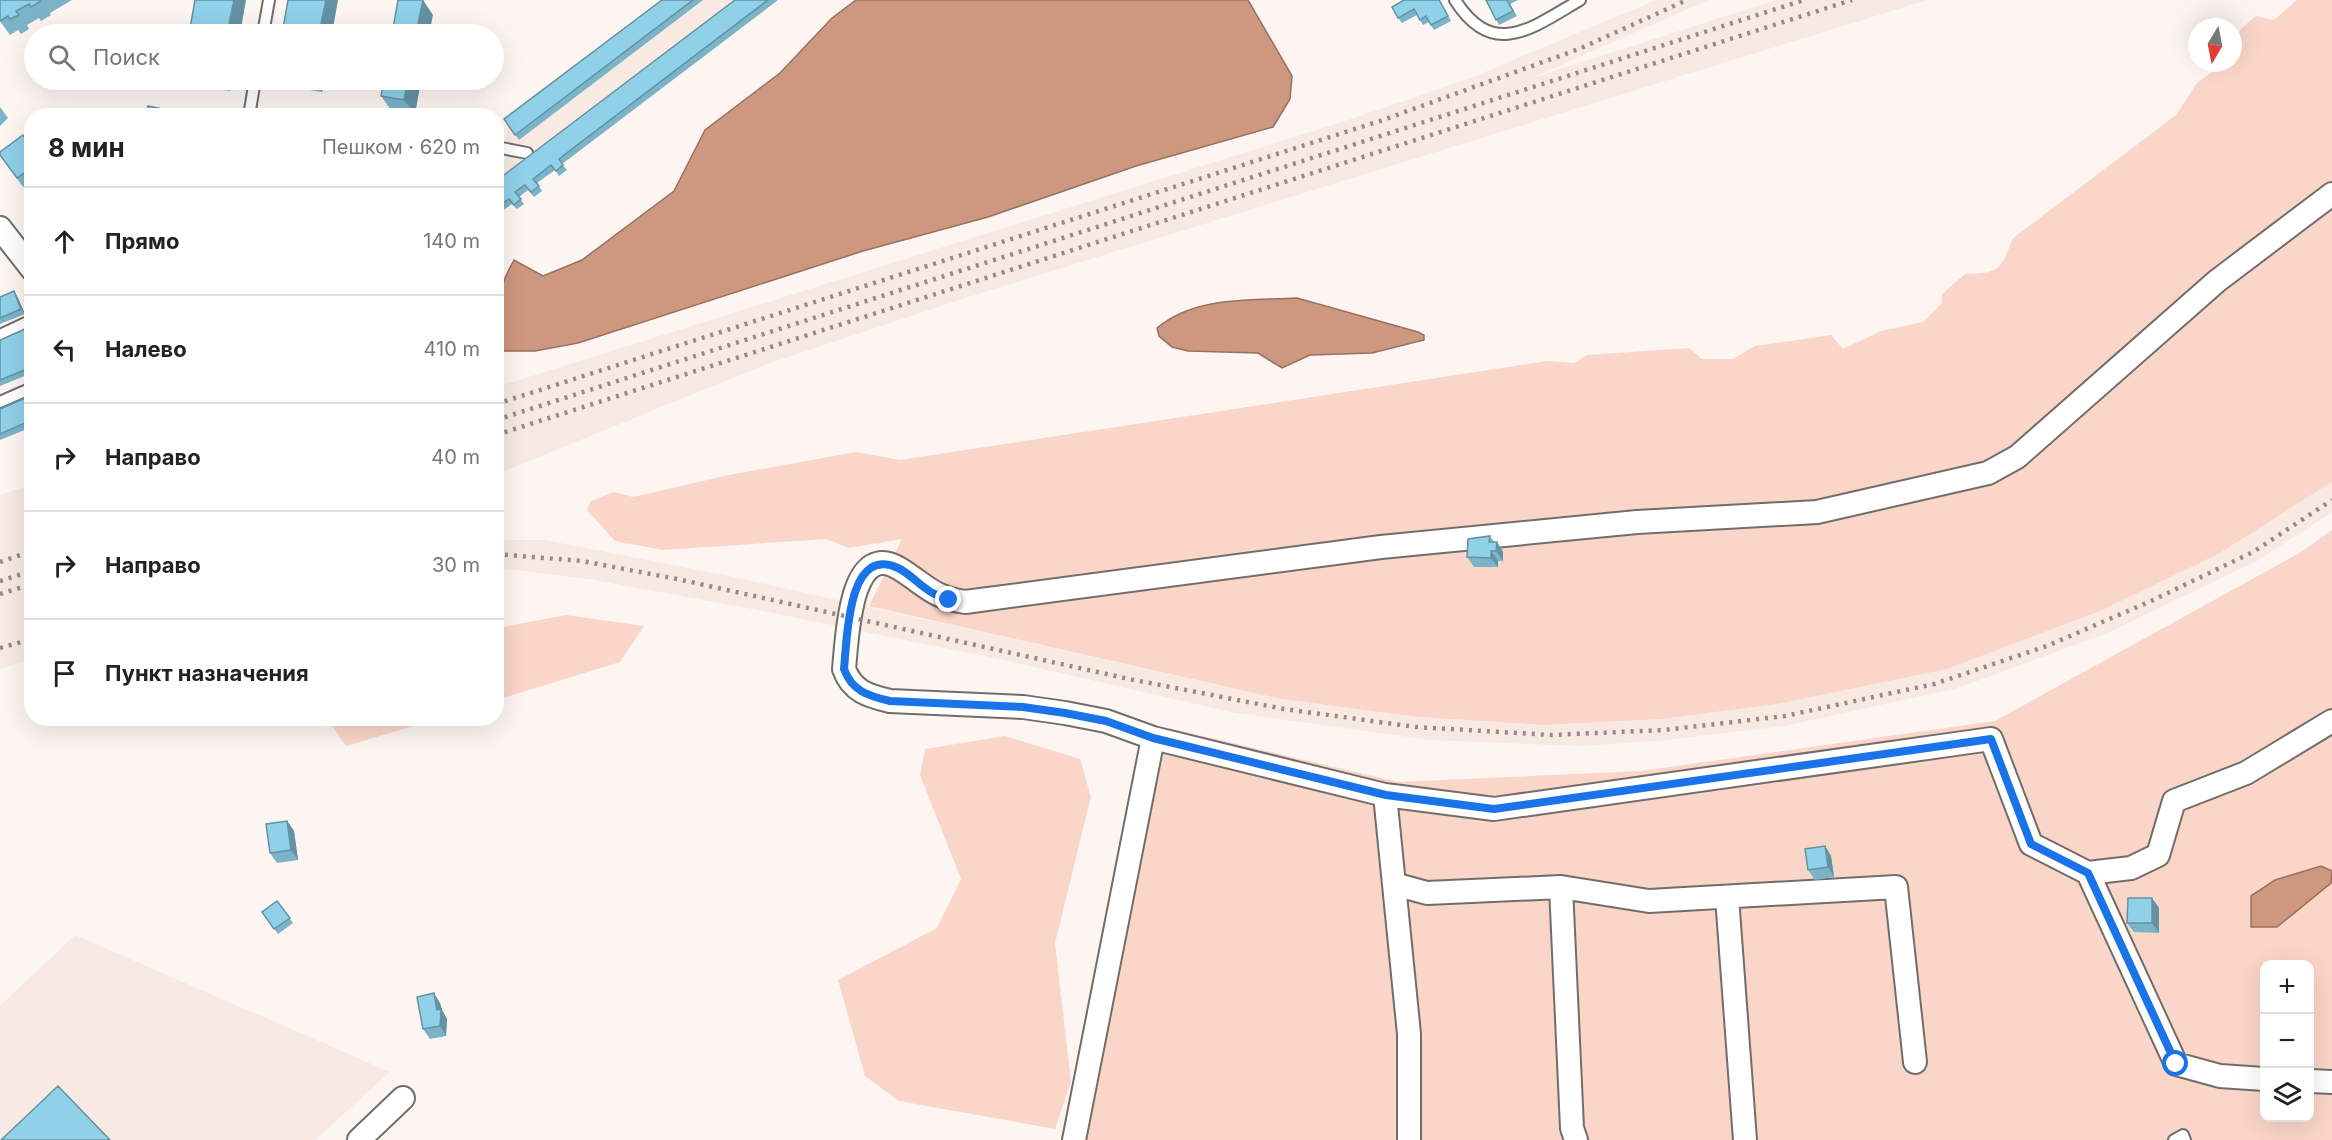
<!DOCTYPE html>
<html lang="ru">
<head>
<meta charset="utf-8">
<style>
  body { margin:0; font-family:Inter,sans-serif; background:#f2f2f2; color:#222 }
  .controls { position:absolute; right:18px; bottom:18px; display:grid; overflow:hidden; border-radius:12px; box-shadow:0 6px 24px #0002 }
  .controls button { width:54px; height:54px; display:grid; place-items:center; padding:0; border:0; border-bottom:2px solid #e0e0e0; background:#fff; color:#222; font:30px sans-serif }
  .compass { position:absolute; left:2188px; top:18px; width:54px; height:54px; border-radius:50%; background:#fff; box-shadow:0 6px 24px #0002; rotate:190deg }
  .stop { position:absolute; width:18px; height:18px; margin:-14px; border:4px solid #1a73e8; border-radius:50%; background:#fff }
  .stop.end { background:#1a73e8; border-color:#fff; box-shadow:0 2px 6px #0008 }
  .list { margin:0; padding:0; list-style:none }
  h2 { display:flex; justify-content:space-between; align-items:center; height:78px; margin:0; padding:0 24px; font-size:26px }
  h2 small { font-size:20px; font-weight:400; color:#767676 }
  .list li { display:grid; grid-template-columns:39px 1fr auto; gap:18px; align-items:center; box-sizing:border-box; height:108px; padding:0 24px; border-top:2px solid #e0e0e0 }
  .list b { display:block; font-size:22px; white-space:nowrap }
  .list em { font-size:20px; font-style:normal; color:#767676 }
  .icon { flex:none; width:33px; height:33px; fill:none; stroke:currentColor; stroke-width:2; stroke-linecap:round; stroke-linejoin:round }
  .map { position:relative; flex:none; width:2332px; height:1140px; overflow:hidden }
  .search { position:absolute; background:#fff; box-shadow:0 6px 24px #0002; left:24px; top:24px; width:480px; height:66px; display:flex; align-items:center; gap:15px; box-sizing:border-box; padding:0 21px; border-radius:33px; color:#767676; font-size:22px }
  .panel { position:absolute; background:#fff; box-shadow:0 6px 24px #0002; left:24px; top:108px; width:480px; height:618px; border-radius:24px }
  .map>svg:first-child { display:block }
  .built { fill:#f9e9e3 }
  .green { fill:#fad6c8; fill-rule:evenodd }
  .water { fill:#ce9780; stroke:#987161; stroke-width:1.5 }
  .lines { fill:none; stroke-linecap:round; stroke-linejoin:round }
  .service-casing { stroke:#736d6a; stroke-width:14 }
  .minor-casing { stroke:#736d6a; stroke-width:26 }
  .service { stroke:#fff; stroke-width:10 }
  .minor { stroke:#fff; stroke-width:22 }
  .rail { stroke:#918c8a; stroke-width:4.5; stroke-dasharray:3 6; stroke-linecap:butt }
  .wall { fill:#7bb4c8 }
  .shaded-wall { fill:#6492a3 }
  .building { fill:#8fd1e9; stroke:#6492a3; stroke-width:1.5 }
  .route { stroke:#1a73e8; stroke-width:8 }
</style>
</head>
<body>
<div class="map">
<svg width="2332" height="1140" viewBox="0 0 2332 1140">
  <rect width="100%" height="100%" fill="#fcf5f2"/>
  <path class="built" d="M 672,0 L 778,0 L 563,164 L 567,170 L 559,176 L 554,170 L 519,197 L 517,209 L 512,204 L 497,215 L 497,167 L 505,160 L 507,124 Z
    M 1656,0 L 1708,0 L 1532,78 L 1776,0 L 1927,0 L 962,299 L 767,364 L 497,474 L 497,387 L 1345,121 L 1468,79 Z
    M 2332,482 L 2332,512 L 2257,561 L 2105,634 L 1958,688 L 1785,726 L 1667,740 L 1582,746 L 1430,740 L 1235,713 L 1008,661 L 763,611 L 594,580 L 497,568 L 497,540 L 545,540 L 734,577 L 1281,699 L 1418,717 L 1544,725 L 1662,719 L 1777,704 L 2220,553 Z
    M 31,485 L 31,659 L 0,669 L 0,495 Z
    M 75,935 L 390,1072 L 315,1140 L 0,1140 L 0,1006 Z"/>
  <path class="green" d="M 2297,0 L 2332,0 L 2332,482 L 2220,553 L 2100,611 L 1947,669 L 1777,704 L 1662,719 L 1544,725 L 1418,717 L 1281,699 L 869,606 L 902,539 L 849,548 L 826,539 L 663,550 L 615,541 L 587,510 L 591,501 L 614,492 L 633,497 L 729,475 L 856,452 L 900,460 L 1548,361 L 1574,363 L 1587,355 L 1689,348 L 1702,359 L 1733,359 L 1755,346 L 1831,335 L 1843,349 L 1881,331 L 1923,322 L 1942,303 L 1942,294 L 1965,274 C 2001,273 2000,270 2013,238 L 2176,115 L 2197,83 L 2224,63 L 2233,63 C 2233,37 2236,32 2256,16 L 2274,20 Z
    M 2332,530 L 2332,1140 L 1085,1140 L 1110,998 L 1169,728 L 1398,782 L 1642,771 L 1995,721 L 2301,552 ZM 2264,964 L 2310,964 L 2310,1118 L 2264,1118 Z
    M 566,615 L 644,626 L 620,662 L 497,700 L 497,628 Z
    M 327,719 L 327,718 L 437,719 L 346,746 Z
    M 1005,736 L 1080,759 L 1091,797 L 1055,943 L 1071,1082 L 1055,1129 L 899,1101 L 865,1076 L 838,980 L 937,928 L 961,879 L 920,775 L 925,749 Z"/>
  <path class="water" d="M 856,0 L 1248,0 L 1292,76 L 1290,99 L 1273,127 L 1136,166 L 988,217 L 863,251 L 578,343 L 535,351 L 501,351 C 486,323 500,285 514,260 L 543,276 L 582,260 L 674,191 L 705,130 L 780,73 L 832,18 Z
    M 1297,298 L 1418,332 L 1424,335 L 1424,340 L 1372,353 L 1310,355 L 1282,368 L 1258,353 L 1188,351 L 1172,347 L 1159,336 L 1157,328 C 1195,296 1249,301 1297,298 Z
    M 2321,866 L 2332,871 L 2331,883 L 2277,927 L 2251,927 L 2251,896 L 2275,880 Z"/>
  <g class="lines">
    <defs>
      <path id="service" d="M 1455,0 C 1493,60 1532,28 1580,0
        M 263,34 L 269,0
        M 249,116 L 255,80
        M 496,147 L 527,153
        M 0,335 L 32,320
        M 0,402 L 32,388
        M 2174,1140 L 2183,1135 L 2185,1140"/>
      <path id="minor" d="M 0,228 L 32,269
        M 1385,795 L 1409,1034 L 1409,1140
        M 2088,873 L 2131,868 L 2158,855 L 2174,801 L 2246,773 L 2332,721
        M 1394,884 L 1427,893 L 1561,887 L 1572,1128 L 1576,1140
        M 1561,887 L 1649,901 L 1896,887 L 1915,1062
        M 1727,897 L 1745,1140
        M 2264,1079 L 2220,1076 L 2176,1064 L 2088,873 L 2031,844 L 1991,739 L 1494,809 L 1385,795 L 1153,738 L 1106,721 L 1065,713 L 1023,707 L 890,701 C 868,696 852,691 844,669 C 847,642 849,537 900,569 C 927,586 932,597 965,602 L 1381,547 L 1637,522 L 1817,512 L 1988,473 L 2017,457 L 2217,281 L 2332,194
        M 2310,1081 L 2332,1082
        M 359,1140 L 403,1098
        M 1074,1140 L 1153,738"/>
    </defs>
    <use href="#service" class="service-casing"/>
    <use href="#minor" class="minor-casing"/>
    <use href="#service" class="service"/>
    <use href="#minor" class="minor"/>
    <path class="rail" d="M 496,404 L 1380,121 L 1579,49 L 1687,0
      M 496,420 L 1804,0
      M 496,435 L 1852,0
      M 496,554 L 582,561 L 682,580 L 1129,679 L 1284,709 L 1416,727 L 1551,735 L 1664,730 L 1785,716 L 1934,684 L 2047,646 L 2151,601 L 2253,552 L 2332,500
      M 0,562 L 32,551
      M 0,581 L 32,571
      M 0,594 L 32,584
      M 0,648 L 32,639"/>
  </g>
  <path class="wall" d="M 0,0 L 72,0 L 50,13 L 51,15 L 41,21 L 39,18 L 27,25 L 29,29 L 21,34 L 18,30 L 10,35 L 0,21 Z
    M 662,0 L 703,0 L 519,140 L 504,119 Z
    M 735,0 L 778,0 L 562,164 L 567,170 L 559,176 L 555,170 L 537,183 L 542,191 L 534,197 L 528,190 L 519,197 L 524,204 L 517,209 L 512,204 L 496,215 L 496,181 Z
    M 1404,0 L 1440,0 L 1451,21 L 1434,30 L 1429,22 L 1423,25 L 1417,15 L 1402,23 L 1398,18 Z
    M 1486,0 L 1518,0 L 1510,4 L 1517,16 L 1499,25 Z
    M 189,80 L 232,80 L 230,91 L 192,85 Z
    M 281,80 L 324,80 L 322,92 L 285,86 Z
    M 384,80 L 421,80 L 415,114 L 391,110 L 381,96 Z
    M 0,107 L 8,118 L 0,126 Z
    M 32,147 L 32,181 L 23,187 L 0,155 Z
    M 17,296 L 25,314 L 0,324 L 0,297 Z
    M 32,326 L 32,373 L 0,386 L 0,340 Z
    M 32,395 L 32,427 L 0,440 L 0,409 Z
    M 1490,536 L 1494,542 L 1497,542 L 1503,552 L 1503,561 L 1498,561 L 1498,567 L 1474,567 L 1467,557 Z
    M 287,821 L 294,831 L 298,860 L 277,863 L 270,853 Z
    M 1825,846 L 1831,856 L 1834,877 L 1815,880 L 1808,870 Z
    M 2152,898 L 2159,908 L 2159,933 L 2134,932 L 2127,923 Z
    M 277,901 L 293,923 L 278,934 L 262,912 Z
    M 440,1003 L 442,1010 L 447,1019 L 446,1036 L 430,1039 L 423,1029 Z"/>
  <path class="shaded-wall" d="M 234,0 L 246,0 L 240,34 L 227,34 Z
    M 326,0 L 338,0 L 332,34 L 319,34 Z
    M 423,0 L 433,15 L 429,34 L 416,34 Z
    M 222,80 L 232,80 L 230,91 Z
    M 313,80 L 324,80 L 322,92 Z
    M 408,80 L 421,80 L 415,114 L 404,100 Z
    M 163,109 L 166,113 L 166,116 L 162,116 Z
    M 14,291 L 17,296 L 25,314 L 21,309 Z
    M 1497,542 L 1503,552 L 1503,561 L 1496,551 Z
    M 1491,551 L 1498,561 L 1498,567 L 1491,558 Z
    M 287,821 L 294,831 L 298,860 L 291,850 Z
    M 1825,846 L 1831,856 L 1834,877 L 1828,867 Z
    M 2152,898 L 2159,908 L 2159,933 L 2152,923 Z
    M 434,993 L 440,1003 L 442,1010 L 447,1019 L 446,1036 L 440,1026 Z"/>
  <path class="building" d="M 0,0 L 40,0 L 41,1 L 31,7 L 29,4 L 16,11 L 19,15 L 10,19 L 8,16 L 0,21 Z
    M 195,0 L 234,0 L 227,34 L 189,34 Z
    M 288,0 L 326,0 L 319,34 L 282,34 Z
    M 398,0 L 423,0 L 416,34 L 392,34 Z
    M 662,0 L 693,0 L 515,135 L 504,119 Z
    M 735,0 L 768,0 L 559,159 L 563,165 L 556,171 L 551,165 L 533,179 L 539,186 L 531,192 L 525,185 L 515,192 L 521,199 L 514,205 L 509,199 L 496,208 L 496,181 Z
    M 1404,0 L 1439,0 L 1448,16 L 1431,25 L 1426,16 L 1420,20 L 1414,9 L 1398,18 L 1392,7 Z
    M 1486,0 L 1507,0 L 1513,11 L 1496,20 Z
    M 384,80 L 408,80 L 404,100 L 381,96 Z
    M 148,106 L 163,109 L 162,116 L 146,116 Z
    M 23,135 L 32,147 L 32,167 L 17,178 L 0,155 L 0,152 Z
    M 14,291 L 21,309 L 0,318 L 0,297 Z
    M 32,326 L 32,367 L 0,380 L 0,340 Z
    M 32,395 L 32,420 L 0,434 L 0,409 Z
    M 1490,536 L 1489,542 L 1497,542 L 1496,551 L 1491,551 L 1491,558 L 1467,557 L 1468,539 Z
    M 287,821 L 291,850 L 270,853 L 266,824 Z
    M 1825,846 L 1828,867 L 1808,870 L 1805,849 Z
    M 2128,898 L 2152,898 L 2152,923 L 2127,923 Z
    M 277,901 L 290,918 L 274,929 L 262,912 Z
    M 434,993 L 437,1010 L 441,1009 L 440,1026 L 423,1029 L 417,997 Z
    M 58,1086 L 110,1140 L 1,1140 Z"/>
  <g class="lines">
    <path class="route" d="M 949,600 C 942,597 934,595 928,590 C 918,584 909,573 898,568 C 847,544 847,641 844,669 C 852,691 868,696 890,701 L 1023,707 L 1065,713 L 1106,721 L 1153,738 L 1386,795 L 1494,809 L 1991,739 L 2031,844 L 2088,873 L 2176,1064"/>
  </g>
</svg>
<div class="controls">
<button>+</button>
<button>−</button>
<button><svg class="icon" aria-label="layers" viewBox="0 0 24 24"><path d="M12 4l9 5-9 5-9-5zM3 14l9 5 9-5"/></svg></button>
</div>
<svg class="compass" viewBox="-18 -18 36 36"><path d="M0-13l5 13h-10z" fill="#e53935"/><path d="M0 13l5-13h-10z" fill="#767676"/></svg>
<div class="stop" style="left:2176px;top:1064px"></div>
<div class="stop end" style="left:949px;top:600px"></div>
<div class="search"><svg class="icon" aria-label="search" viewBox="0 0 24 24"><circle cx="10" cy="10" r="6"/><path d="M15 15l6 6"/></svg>Поиск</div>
<section class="panel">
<h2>8 мин<small>Пешком · 620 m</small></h2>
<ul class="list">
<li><svg class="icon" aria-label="ahead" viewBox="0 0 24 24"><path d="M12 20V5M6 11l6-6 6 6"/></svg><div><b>Прямо</b></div><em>140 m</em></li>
<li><svg class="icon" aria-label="left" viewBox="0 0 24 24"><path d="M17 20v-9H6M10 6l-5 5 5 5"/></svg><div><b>Налево</b></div><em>410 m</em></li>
<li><svg class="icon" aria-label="right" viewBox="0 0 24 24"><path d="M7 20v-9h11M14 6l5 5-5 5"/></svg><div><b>Направо</b></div><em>40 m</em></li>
<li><svg class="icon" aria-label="right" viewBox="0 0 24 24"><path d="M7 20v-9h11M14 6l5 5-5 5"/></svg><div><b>Направо</b></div><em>30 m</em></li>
<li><svg class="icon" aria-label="arrive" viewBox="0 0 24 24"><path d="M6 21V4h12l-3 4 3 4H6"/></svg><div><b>Пункт назначения</b></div></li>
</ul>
</section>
</div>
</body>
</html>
